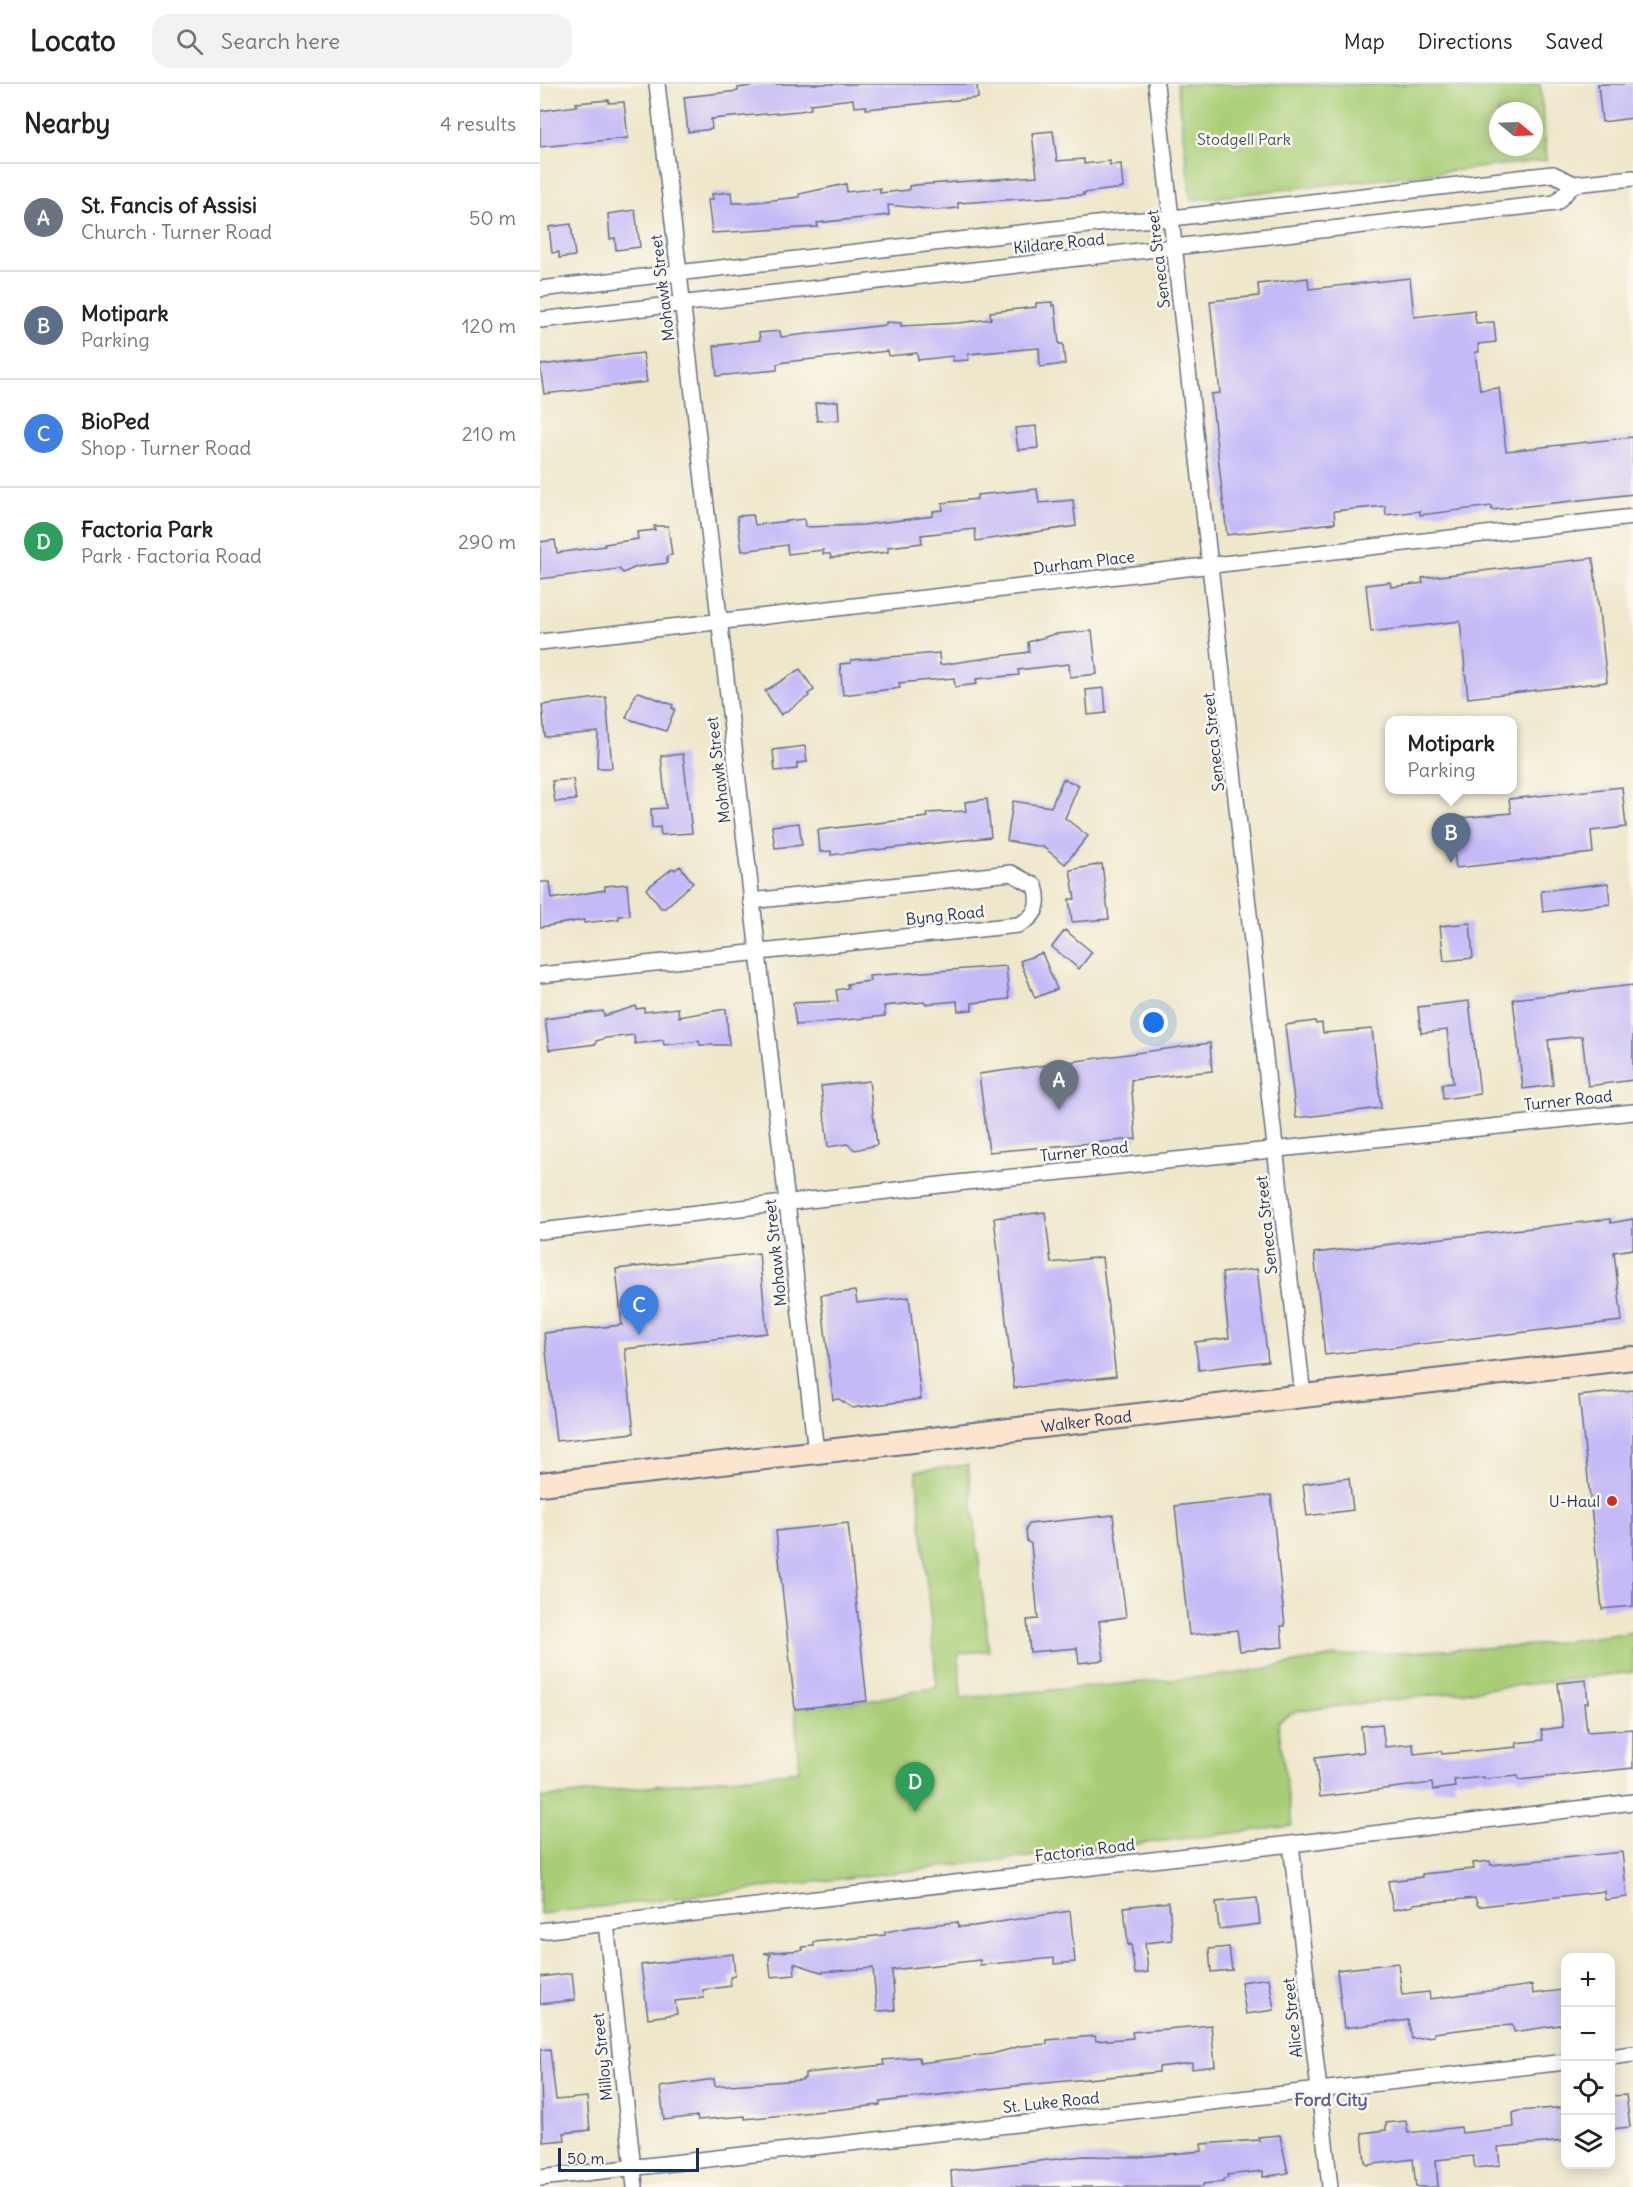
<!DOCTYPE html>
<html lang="en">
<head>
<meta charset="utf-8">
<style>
  body { margin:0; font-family:Delius,sans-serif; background:#f2f2f2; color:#222 }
  .controls { position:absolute; right:18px; bottom:18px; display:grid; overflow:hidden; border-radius:12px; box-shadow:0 3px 15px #0003 }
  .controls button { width:54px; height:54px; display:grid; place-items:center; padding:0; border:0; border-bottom:2px solid #e0e0e0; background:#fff; color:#222; font:30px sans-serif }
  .compass { position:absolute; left:949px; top:18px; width:54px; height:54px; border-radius:50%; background:#fff; box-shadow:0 3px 15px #0003; rotate:109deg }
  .scale { position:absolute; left:18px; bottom:15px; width:141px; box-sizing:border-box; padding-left:6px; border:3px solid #1b2f5e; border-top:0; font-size:16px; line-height:21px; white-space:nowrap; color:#1b2f5e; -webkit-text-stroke:4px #fbf7ec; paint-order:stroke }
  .you { position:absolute; left:614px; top:939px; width:21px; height:21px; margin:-15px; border:4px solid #fff; border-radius:50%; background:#1a73e8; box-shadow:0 0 0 9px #1a73e833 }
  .badge { display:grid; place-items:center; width:39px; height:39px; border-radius:50%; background:#c8321e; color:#fff; font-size:20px; font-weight:700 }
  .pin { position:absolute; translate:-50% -50px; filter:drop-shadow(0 2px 3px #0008) }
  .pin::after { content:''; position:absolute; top:32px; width:21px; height:18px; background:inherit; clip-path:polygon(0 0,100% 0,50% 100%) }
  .popup { position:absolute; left:845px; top:632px; width:132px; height:78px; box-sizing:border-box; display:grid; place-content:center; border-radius:12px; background:#fff; filter:drop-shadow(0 2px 4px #0005); font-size:20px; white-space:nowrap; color:#767676 }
  .popup b { font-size:22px; color:#222 }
  .popup::after { content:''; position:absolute; left:50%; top:100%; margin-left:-12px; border:12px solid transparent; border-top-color:#fff }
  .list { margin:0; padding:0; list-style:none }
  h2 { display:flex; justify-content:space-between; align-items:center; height:78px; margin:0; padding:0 24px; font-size:26px }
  h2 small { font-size:20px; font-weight:400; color:#767676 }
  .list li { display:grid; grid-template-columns:39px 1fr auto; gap:18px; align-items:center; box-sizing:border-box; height:108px; padding:0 24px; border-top:2px solid #e0e0e0 }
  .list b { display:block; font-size:22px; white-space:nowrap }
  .list p { margin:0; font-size:20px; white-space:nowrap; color:#767676 }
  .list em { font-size:20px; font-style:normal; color:#767676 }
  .icon { flex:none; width:33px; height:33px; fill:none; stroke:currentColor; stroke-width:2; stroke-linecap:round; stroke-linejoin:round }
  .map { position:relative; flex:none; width:1093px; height:2103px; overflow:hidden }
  header { display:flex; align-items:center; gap:36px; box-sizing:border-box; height:84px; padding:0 30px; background:#fff; border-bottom:2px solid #e0e0e0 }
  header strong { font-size:28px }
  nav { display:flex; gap:33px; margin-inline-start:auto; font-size:21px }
  .search { width:420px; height:54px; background:#f2f2f2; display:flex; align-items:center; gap:15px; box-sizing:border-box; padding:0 21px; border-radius:18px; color:#767676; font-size:22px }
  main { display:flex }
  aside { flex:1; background:#fff }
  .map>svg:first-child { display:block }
  .green { fill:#a8cd76; stroke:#627e6a; stroke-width:1.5; fill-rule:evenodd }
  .building { fill:#c5b9f7 }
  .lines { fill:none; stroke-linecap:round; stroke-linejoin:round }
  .minor-casing { stroke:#656f84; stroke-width:18 }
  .secondary-casing { stroke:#656f84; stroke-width:26 }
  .minor { stroke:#fff; stroke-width:15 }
  .secondary { stroke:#fbe5cf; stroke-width:22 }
  .poi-dot { fill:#c8321e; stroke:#fbf7ec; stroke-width:2 }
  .labels { text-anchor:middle; stroke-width:5; stroke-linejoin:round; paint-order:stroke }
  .park-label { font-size:16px; fill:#3e5664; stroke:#fbf7ec }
  .street-label { font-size:16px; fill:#1b2f5e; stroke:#fbf7ec }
  .poi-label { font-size:16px; fill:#1b2f5e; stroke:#fbf7ec; text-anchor:end }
  .neighbourhood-label { font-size:18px; font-weight:bold; fill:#565f94; stroke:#fbf7ec }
</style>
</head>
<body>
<header>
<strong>Locato</strong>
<div class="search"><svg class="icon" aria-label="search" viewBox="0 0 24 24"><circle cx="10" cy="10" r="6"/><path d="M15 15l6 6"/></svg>Search here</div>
<nav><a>Map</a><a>Directions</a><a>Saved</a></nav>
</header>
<main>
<aside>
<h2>Nearby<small>4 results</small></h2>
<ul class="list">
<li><span class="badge" style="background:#6b7280">A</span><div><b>St. Fancis of Assisi</b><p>Church · Turner Road</p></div><em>50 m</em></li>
<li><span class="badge" style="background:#5c6f8a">B</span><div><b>Motipark</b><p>Parking</p></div><em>120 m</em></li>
<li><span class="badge" style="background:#3f7fe0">C</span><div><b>BioPed</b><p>Shop · Turner Road</p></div><em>210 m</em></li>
<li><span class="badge" style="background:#2e9e5b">D</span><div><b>Factoria Park</b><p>Park · Factoria Road</p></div><em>290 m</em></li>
</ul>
</aside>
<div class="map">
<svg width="1093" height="2103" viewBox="0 0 1093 2103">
  <rect width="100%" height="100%" fill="#fbf7ec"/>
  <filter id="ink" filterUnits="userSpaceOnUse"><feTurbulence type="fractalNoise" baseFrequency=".0167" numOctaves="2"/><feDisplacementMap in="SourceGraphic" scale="12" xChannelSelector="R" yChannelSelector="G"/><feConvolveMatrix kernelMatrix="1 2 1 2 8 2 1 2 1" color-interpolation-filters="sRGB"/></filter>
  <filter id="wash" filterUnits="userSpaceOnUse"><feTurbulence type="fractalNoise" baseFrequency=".008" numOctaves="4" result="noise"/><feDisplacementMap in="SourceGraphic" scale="24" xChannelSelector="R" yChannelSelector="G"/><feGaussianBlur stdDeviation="1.35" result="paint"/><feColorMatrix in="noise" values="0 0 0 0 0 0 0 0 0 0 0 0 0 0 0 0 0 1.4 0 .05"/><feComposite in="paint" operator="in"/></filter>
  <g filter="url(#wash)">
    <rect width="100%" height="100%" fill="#efe7cb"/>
    <path class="green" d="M 637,0 L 1000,0 L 1007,76 L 651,116 ZM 958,27 L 994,27 L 994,63 L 958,63 Z
      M 428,1381 L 449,1567 L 419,1569 L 421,1614 L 694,1590 L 795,1572 L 994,1561 L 1093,1548 L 1093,1588 L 757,1627 L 738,1638 L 752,1742 L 0,1830 L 0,1714 L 259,1687 L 255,1625 L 327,1617 L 397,1603 L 376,1387 Z"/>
    <g id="blocks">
      <path class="building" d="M 224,0 L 437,0 L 438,14 L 326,25 L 326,22 L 314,23 L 313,15 L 270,20 L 271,25 L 260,27 L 171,35 L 172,45 L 148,48 L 144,13 L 198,7 L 198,4 Z
        M 1058,0 L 1093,0 L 1093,34 L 1062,38 Z
        M 69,16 L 69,19 L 84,18 L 88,54 L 0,63 L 0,27 L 37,22 L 36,19 Z
        M 513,47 L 517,77 L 544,75 L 544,80 L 570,77 L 570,81 L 581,80 L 583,104 L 543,109 L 544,111 L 418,119 L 418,124 L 398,126 L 348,121 L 349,131 L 277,139 L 278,143 L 172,149 L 168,116 L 173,115 L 172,110 L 191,108 L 192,119 L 206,119 L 259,113 L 259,110 L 306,100 L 307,108 L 340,104 L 340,109 L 369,106 L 369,102 L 375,101 L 497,92 L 492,49 Z
        M 95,126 L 100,163 L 76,166 L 75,154 L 70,155 L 68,130 Z
        M 31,140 L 35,172 L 19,174 L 19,168 L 12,169 L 9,143 Z
        M 768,194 L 769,205 L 870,194 L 874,233 L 934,226 L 936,239 L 954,238 L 956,258 L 938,260 L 939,268 L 935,268 L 940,306 L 959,304 L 966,367 L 1093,353 L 1093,410 L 952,426 L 952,422 L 880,431 L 880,427 L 846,431 L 845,422 L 794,427 L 795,439 L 687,451 L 671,310 L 680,309 L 670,217 L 719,212 L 718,200 Z
        M 512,218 L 512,222 L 515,221 L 519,260 L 523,260 L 525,280 L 500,283 L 499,264 L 428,270 L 429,276 L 413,277 L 413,272 L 378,276 L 377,269 L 349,272 L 348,267 L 245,278 L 237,280 L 237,286 L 177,292 L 174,262 L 220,256 L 219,249 L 240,247 L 241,253 L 346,241 L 346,238 L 361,239 L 361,242 L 418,239 L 451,235 L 450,228 L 496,223 L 496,219 Z
        M 103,269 L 107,298 L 4,310 L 0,281 Z
        M 298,317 L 299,336 L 277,337 L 275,319 Z
        M 496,342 L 498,364 L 478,366 L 475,344 Z
        M 497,405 L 499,419 L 533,416 L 536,442 L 436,457 L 435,445 L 381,451 L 382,459 L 348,463 L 348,468 L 291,474 L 290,470 L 283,470 L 283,466 L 248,470 L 247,461 L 202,467 L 197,432 L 213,431 L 215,441 L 264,435 L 265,443 L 323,441 L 393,432 L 393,427 L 403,426 L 402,419 L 437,415 L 437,411 Z
        M 114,442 L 128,442 L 132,471 L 127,472 L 127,479 L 96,483 L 83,489 L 79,485 L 0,495 L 0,458 L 15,456 L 17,469 L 65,462 L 64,460 L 98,455 L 97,448 L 115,446 Z
        M 1053,474 L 1067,598 L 928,614 L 920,537 L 831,548 L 826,501 L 850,498 L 851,503 L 883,499 L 882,494 Z
        M 552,547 L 557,590 L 530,593 L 529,580 L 478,586 L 479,591 L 436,595 L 437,600 L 415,603 L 414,594 L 359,599 L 360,604 L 303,611 L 300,580 L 311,579 L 311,576 L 399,569 L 400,581 L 489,568 L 488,558 L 515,550 Z
        M 260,585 L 274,606 L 268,610 L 269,612 L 241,631 L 225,607 Z
        M 564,604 L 566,629 L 548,631 L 546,606 Z
        M 99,608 L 133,621 L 132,624 L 135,625 L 126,647 L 86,634 L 96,609 Z
        M 66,613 L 72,684 L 57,684 L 58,648 L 5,653 L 2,621 Z
        M 265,662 L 267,678 L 257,679 L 257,685 L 235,687 L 233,666 Z
        M 143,670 L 152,749 L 121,751 L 120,743 L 112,744 L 111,725 L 126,724 L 121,672 Z
        M 33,695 L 36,716 L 15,718 L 12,697 Z
        M 523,695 L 539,701 L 525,734 L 548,752 L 525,780 L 503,763 L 467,757 L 473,717 L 511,723 Z
        M 1082,703 L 1086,743 L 1051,747 L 1053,769 L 916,784 L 911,735 L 971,729 L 969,715 Z
        M 447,715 L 451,753 L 291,771 L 291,767 L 280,768 L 278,746 L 388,733 L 387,729 L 426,727 L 425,718 Z
        M 259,739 L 262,761 L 235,764 L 232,742 Z
        M 562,780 L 569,835 L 532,838 L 529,815 L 535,815 L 530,786 Z
        M 140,782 L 153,799 L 125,824 L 121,824 L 106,805 L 133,784 L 135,786 Z
        M 0,798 L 10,798 L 12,815 L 65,806 L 65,802 L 87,800 L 90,831 L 79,832 L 79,835 L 44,839 L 44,836 L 0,843 Z
        M 1068,799 L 1070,820 L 1003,828 L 1001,807 Z
        M 930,839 L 933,874 L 904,877 L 900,842 Z
        M 525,846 L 552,868 L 539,885 L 512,863 Z
        M 502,869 L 517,905 L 495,914 L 480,877 Z
        M 466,882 L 469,915 L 432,919 L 432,926 L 418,927 L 417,917 L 385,920 L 384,918 L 344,922 L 345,932 L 256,941 L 253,919 L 298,917 L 296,906 L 308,904 L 307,900 L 330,897 L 329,892 Z
        M 1093,901 L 1093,996 L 1048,1002 L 1042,952 L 1008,956 L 1013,1001 L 983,1005 L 973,915 Z
        M 929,917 L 940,1010 L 903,1015 L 902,1000 L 913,999 L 907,946 L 881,949 L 878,923 Z
        M 96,922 L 96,925 L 104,924 L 104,928 L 138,924 L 139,933 L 186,925 L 189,961 L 160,961 L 159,957 L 124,961 L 123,956 L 95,960 L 94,951 L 66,954 L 56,957 L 56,960 L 9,966 L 5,935 L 63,927 L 64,932 Z
        M 775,937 L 776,940 L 782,939 L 783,949 L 832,945 L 841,1024 L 756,1034 L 745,941 Z
        M 670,959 L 672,987 L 591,996 L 596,1055 L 449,1068 L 439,990 Z
        M 329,997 L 337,1061 L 315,1066 L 307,1060 L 288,1063 L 281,1002 Z
        M 505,1128 L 511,1179 L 562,1173 L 576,1292 L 474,1304 L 454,1134 Z
        M 1070,1135 L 1071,1139 L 1093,1135 L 1093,1165 L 1074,1168 L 1082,1237 L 785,1271 L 774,1169 Z
        M 219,1169 L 227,1249 L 85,1265 L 94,1349 L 16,1357 L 4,1249 L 82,1241 L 76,1185 Z
        M 717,1185 L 728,1277 L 659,1286 L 655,1258 L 689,1254 L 682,1189 Z
        M 315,1207 L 317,1219 L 369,1213 L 381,1315 L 312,1324 L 299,1315 L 293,1316 L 281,1211 Z
        M 1093,1306 L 1093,1522 L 1062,1525 L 1039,1312 Z
        M 809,1394 L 813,1426 L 767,1432 L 763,1400 Z
        M 731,1411 L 745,1542 L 741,1542 L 743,1563 L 700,1567 L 697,1546 L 649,1551 L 635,1422 Z
        M 573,1431 L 586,1533 L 559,1537 L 564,1576 L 539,1579 L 537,1564 L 490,1568 L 487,1536 L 498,1535 L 491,1460 L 487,1457 L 486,1445 L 489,1440 Z
        M 308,1439 L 327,1617 L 255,1625 L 236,1447 Z
        M 1046,1596 L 1048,1619 L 1044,1619 L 1047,1648 L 1093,1645 L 1093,1684 L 979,1696 L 978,1692 L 944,1695 L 944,1693 L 914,1696 L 915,1703 L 893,1706 L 892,1699 L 780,1713 L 775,1674 L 824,1668 L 821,1642 L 842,1640 L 845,1663 L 873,1660 L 874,1670 L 901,1667 L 902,1670 L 977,1663 L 976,1659 L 1003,1656 L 1001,1646 L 1023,1643 L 1018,1599 Z
        M 1082,1768 L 1087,1813 L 1065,1816 L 1064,1807 L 942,1822 L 938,1822 L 935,1814 L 873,1820 L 873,1822 L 853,1826 L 848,1797 L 882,1793 L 882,1790 L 934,1785 L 933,1779 L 950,1777 L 951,1781 Z
        M 717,1814 L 720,1840 L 679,1845 L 676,1818 Z
        M 629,1818 L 632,1856 L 605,1859 L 608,1888 L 595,1890 L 591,1860 L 588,1861 L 584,1823 Z
        M 530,1827 L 535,1878 L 514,1880 L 514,1874 L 440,1881 L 440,1876 L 352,1886 L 355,1926 L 337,1927 L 333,1884 L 281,1888 L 254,1879 L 255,1891 L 231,1893 L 229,1874 L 231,1871 L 224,1869 L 263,1866 L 262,1863 L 274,1862 L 274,1858 L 345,1851 L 345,1848 L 371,1843 L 417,1838 L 418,1843 L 434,1842 Z
        M 689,1863 L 692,1886 L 671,1888 L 669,1865 Z
        M 193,1870 L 195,1892 L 190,1893 L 191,1902 L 163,1906 L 164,1914 L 135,1917 L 137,1930 L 108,1934 L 101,1881 Z
        M 858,1879 L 862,1911 L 889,1908 L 890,1915 L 992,1901 L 993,1910 L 1022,1906 L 1026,1940 L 974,1948 L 973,1941 L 943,1943 L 894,1949 L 894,1952 L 872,1955 L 868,1936 L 804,1944 L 797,1886 Z
        M 32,1889 L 35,1916 L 0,1920 L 0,1893 Z
        M 729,1894 L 734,1926 L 706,1930 L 701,1898 Z
        M 671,1941 L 675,1982 L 652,1985 L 652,1979 L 619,1983 L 619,1988 L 475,2002 L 340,2018 L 340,2021 L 205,2035 L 205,2032 L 158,2036 L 157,2032 L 124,2036 L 120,2003 L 174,1995 L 175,2002 L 261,1996 L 265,1994 L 265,1989 L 344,1981 L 343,1976 L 379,1973 L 380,1979 L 452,1970 L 481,1962 L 507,1960 L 507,1956 L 555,1952 L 556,1957 L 593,1954 L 592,1948 Z
        M 10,1965 L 16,2016 L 47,2013 L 50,2046 L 24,2049 L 25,2056 L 3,2058 L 0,1966 Z
        M 1086,2011 L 1090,2043 L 1071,2045 L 1071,2012 Z
        M 1026,2023 L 1026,2057 L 958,2063 L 960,2081 L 935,2084 L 933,2072 L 896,2076 L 898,2103 L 876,2103 L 873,2075 L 827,2081 L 825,2078 L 822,2049 L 846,2046 L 846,2039 L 866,2037 L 868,2049 L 921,2043 L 922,2049 L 974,2043 L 973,2029 L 978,2027 Z
        M 740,2051 L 748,2089 L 723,2093 L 723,2087 L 687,2091 L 688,2094 L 683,2095 L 683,2098 L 663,2100 L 663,2103 L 412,2103 L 411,2087 L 543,2072 L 599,2073 L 662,2067 L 661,2060 L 719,2056 L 718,2053 Z"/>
    </g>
  </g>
  <g filter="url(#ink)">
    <use href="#blocks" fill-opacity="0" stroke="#656f84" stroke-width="1.5"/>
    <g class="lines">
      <defs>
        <path id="minor" d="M 117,0 L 276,1368
          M 616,0 L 763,1312
          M 0,205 L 574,138 L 632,134 L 1013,90 L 1034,100 L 1093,94
          M 0,236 L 1016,119 L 1034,100
          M 0,558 L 1093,433
          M 0,891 L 478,841 C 496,833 501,821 495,802 L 471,789 L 211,817
          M 0,1147 L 435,1097 L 1093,1028
          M 751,1760 L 790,2103
          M 66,1839 L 95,2103
          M 0,1847 L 751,1760 L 1093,1718
          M 1070,1973 L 1093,1970
          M 0,2094 L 1026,1978"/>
        <g id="secondary">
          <path id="s1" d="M 0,1400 L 1093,1274"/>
        </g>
      </defs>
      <use href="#minor" class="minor-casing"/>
      <use href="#secondary" class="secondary-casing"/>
      <use href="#minor" class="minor"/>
      <use href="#secondary" class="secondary"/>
    </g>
  </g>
  <circle class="poi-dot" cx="1072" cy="1417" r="6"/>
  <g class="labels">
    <g class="park-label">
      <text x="704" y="61">Stodgell Park</text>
    </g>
    <g class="street-label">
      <text transform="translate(519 159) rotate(-6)" y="6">Kildare Road</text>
      <text transform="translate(618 175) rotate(-97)" y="6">Seneca Street</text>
      <text transform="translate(122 204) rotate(-97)" y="6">Mohawk Street</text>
      <text transform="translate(544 478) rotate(-7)" y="6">Durham Place</text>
      <text transform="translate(673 658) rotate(-96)" y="6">Seneca Street</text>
      <text transform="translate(178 686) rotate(-97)" y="6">Mohawk Street</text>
      <text transform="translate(405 831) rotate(-6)" y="6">Byng Road</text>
      <text transform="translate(1028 1016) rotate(-6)" y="6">Turner Road</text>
      <text transform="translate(544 1067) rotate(-6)" y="6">Turner Road</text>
      <text transform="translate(726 1141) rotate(-96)" y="6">Seneca Street</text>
      <text transform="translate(235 1169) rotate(-96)" y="6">Mohawk Street</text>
      <text dy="6" stroke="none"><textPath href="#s1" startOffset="550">Walker Road</textPath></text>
      <text transform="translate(545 1766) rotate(-7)" y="6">Factoria Road</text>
      <text transform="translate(752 1934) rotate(-96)" y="6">Alice Street</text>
      <text transform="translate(62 1973) rotate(-96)" y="6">Milloy Street</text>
      <text transform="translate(511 2018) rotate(-6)" y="6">St. Luke Road</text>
    </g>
    <g class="poi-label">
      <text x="1060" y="1423">U-Haul</text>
    </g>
    <g class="neighbourhood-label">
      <text x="791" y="2022">Ford City</text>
    </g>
  </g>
</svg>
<div class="controls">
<button>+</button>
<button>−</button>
<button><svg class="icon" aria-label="locate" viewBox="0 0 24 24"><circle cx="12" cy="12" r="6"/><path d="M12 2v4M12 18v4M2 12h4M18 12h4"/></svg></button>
<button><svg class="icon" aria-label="layers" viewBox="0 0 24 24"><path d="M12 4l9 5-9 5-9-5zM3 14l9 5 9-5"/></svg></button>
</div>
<svg class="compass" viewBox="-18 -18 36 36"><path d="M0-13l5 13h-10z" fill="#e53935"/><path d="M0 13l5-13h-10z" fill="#767676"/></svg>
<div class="scale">50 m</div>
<div class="you"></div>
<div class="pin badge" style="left:519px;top:1026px;background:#6b7280">A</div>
<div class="pin badge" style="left:911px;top:779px;background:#5c6f8a">B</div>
<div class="popup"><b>Motipark</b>Parking</div>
<div class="pin badge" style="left:99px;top:1251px;background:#3f7fe0">C</div>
<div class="pin badge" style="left:375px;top:1728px;background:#2e9e5b">D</div>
</div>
</main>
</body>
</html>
